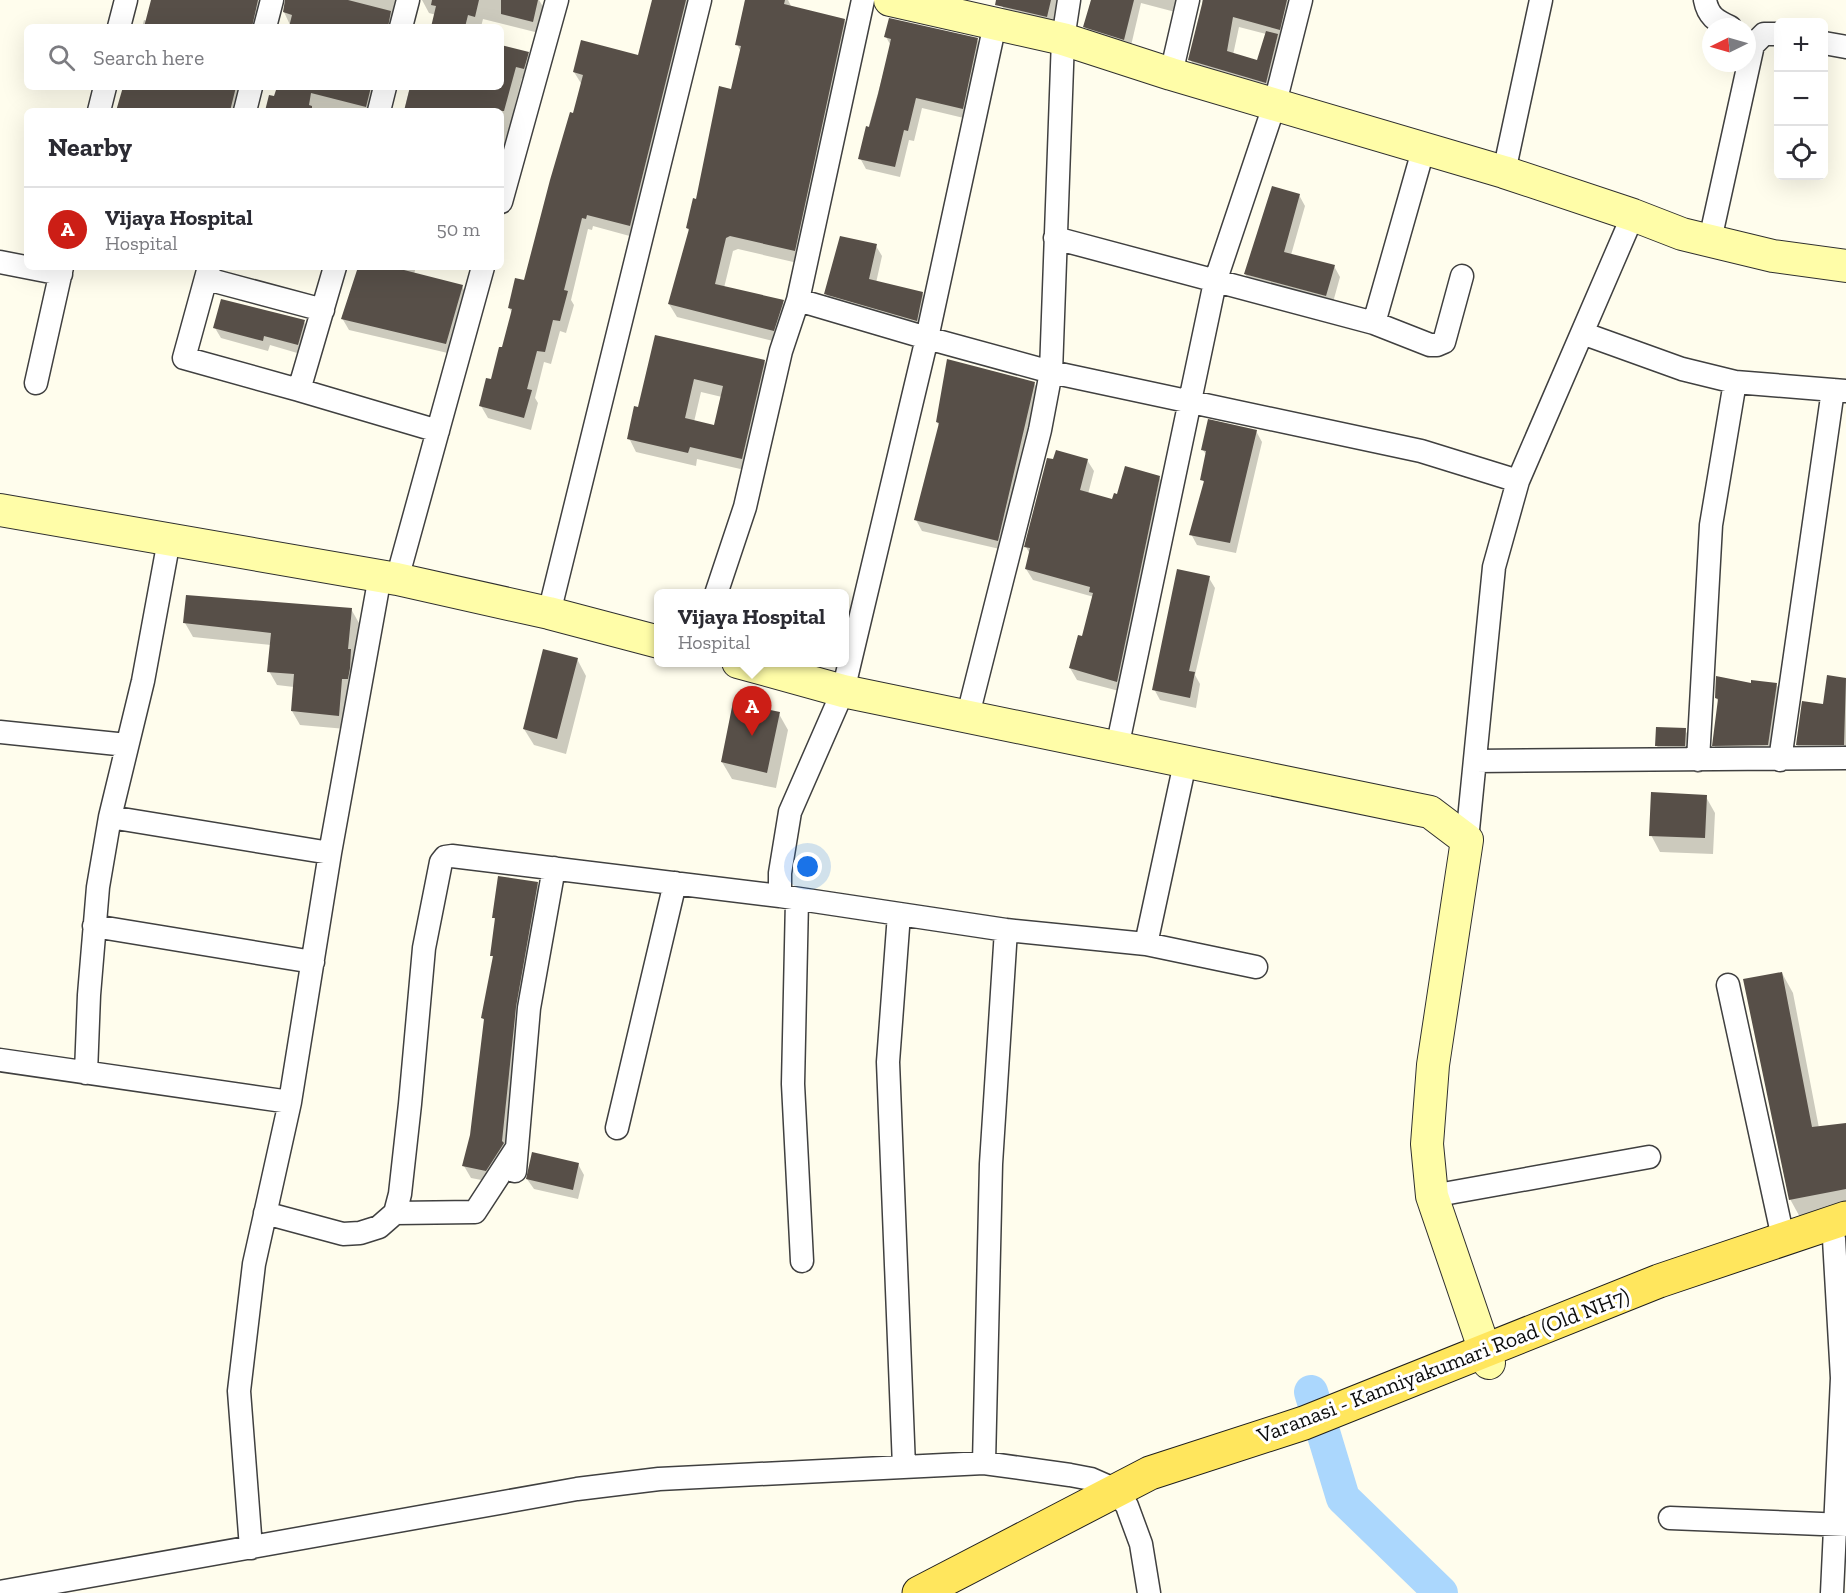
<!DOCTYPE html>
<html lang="en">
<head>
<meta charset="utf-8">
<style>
  body { margin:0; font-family:"Zilla Slab",serif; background:#f7f7f7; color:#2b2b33 }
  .controls { position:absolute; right:18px; top:18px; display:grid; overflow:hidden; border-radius:9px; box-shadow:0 6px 24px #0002 }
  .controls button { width:54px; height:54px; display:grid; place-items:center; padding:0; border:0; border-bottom:2px solid #e1e1e2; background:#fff; color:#2b2b33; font:30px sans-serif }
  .compass { position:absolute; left:1702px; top:18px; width:54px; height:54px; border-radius:50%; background:#fff; box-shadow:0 6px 24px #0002; rotate:265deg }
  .you { position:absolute; left:808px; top:867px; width:21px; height:21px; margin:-15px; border:4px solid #fff; border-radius:50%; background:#1a73e8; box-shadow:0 0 0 9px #1a73e833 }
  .badge { display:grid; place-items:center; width:39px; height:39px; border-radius:50%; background:#cc1e16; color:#fff; font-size:20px; font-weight:700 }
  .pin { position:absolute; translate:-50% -50px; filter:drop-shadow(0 2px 3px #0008) }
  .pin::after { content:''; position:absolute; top:32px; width:21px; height:18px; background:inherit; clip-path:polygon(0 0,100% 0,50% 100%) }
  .popup { position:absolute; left:654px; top:589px; width:195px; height:78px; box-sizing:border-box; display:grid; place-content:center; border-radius:9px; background:#fff; filter:drop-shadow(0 2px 4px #0005); font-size:20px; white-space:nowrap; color:#7c7c81 }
  .popup b { font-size:22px; color:#2b2b33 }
  .popup::after { content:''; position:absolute; left:50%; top:100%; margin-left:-12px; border:12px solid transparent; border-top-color:#fff }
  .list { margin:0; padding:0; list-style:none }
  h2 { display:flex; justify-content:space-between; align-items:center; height:78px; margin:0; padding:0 24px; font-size:26px }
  h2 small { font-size:20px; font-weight:400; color:#7c7c81 }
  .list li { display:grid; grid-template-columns:39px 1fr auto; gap:18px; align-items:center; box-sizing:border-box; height:84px; padding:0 24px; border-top:2px solid #e1e1e2 }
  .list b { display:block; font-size:22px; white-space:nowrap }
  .list p { margin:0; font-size:20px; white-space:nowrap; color:#7c7c81 }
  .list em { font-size:20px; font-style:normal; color:#7c7c81 }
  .icon { flex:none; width:33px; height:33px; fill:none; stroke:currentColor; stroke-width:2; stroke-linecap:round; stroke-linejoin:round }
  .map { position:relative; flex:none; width:1846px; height:1593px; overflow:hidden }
  .search { position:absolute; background:#fff; box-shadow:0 6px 24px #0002; left:24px; top:24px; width:480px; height:66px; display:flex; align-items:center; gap:15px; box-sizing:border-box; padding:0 21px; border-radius:9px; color:#7c7c81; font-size:22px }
  .panel { position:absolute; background:#fff; box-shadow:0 6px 24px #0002; left:24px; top:108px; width:480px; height:162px; border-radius:9px }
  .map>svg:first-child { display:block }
  .shadow { fill:#0003; fill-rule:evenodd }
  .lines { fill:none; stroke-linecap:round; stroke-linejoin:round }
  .river { stroke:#abd7fd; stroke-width:34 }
  .building { fill:#574f48; fill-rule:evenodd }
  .street-casing { stroke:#404040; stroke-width:25 }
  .secondary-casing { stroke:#2f2f2f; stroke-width:34 }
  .primary-casing { stroke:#1e1e1e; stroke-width:35 }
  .street { stroke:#fff; stroke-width:22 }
  .secondary { stroke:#fffda8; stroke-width:32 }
  .primary { stroke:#ffe65d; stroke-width:33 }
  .labels { text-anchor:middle; stroke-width:6; stroke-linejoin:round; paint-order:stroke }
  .street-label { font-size:22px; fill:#0d0d0d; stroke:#fff }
</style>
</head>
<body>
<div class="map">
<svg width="1846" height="1593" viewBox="0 0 1846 1593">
  <rect width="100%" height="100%" fill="#fffded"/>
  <path class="shadow" d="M 152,0 L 273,0 L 261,27 L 142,27 L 144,20 L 147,21 Z
    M 286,0 L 409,0 L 397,27 L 291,27 L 284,12 Z
    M 422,0 L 539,0 L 545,10 L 539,33 L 483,19 L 481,27 L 432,27 L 436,15 L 429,13 Z
    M 654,0 L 691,0 L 637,238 L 593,226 L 592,230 L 588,229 L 571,300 L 574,305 L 566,333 L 560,331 L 551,364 L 544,362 L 535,398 L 538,403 L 531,430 L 488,418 L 481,406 L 503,349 L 512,313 L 509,307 L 526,282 L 582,85 L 574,72 L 639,57 Z
    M 745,0 L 788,0 L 792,8 L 844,20 L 852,33 L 802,264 L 738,249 L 733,251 L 724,288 L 783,302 L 790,315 L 781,343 L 677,317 L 669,304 L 690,232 L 687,228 L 733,91 L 741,52 L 737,44 Z
    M 1003,0 L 1060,0 L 1053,28 L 1009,18 L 1002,6 Z
    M 1091,0 L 1187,0 L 1179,13 L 1141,3 L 1130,50 L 1091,37 L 1085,26 Z
    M 1202,0 L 1297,0 L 1285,40 L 1279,38 L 1284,46 L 1272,93 L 1196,70 L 1190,59 L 1202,11 ZM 1239,27 L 1266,34 L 1258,62 L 1233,55 Z
    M 886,37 L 977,40 L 983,50 L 968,119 L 922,108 L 914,141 L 909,140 L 900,177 L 866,169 L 860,158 L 891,46 Z
    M 501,46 L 528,53 L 534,64 L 530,80 L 522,78 L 514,109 L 518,117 L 501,183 L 501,111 L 404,111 L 410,87 L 501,87 Z
    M 124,87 L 244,87 L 238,111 L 118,111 Z
    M 278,87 L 386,87 L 374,111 L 266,111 L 275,98 Z
    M 1299,195 L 1305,206 L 1291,255 L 1334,266 L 1340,277 L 1332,306 L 1252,285 L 1245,274 Z
    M 876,246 L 882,256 L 876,283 L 922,293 L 928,304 L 922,331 L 832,304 L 826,293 Z
    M 359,267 L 416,267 L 414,274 L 462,286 L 468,298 L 452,354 L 349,330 L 342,318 Z
    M 304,322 L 310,332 L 304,355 L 270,345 L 268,351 L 221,338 L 215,328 Z
    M 656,336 L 764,361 L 772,374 L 749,471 L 697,459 L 696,466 L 636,452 L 629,438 L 639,409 ZM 701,392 L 722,397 L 715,427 L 694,422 Z
    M 1034,383 L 1041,394 L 1004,550 L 922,531 L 916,520 L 939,426 L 937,422 Z
    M 1256,431 L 1262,442 L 1236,553 L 1197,545 L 1191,534 L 1205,484 L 1202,479 L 1207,456 L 1203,450 Z
    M 1087,460 L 1094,471 L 1088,494 L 1113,501 L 1118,496 L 1159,477 L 1166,489 L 1123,692 L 1077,680 L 1070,668 L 1083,638 L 1094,597 L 1033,580 L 1026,569 L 1030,554 L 1026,547 Z
    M 1209,578 L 1215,588 L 1195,675 L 1200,684 L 1196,708 L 1160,700 L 1154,689 Z
    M 351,609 L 359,623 L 346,729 L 300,725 L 292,711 L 294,687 L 277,685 L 269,671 L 271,645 L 193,637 L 185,623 Z
    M 577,659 L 586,676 L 566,754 L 534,745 L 524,729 Z
    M 1828,677 L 1846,679 L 1846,755 L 1803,755 L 1797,745 L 1825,705 Z
    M 1776,684 L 1783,695 L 1774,755 L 1720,756 L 1714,745 L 1719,702 L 1716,698 L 1752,685 Z
    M 779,714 L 788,730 L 776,788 L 732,779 L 722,762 Z
    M 1685,730 L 1691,740 L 1691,756 L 1663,756 L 1657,746 Z
    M 1706,797 L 1715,813 L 1713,854 L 1660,852 L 1651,835 Z
    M 537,883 L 544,895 L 508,1152 L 492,1182 L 471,1178 L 464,1166 L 471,1135 L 485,1022 L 483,1018 L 494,959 L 492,955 L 496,922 L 494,917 Z
    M 1782,973 L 1793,993 L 1819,1128 L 1846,1125 L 1846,1209 L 1801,1219 L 1790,1199 Z
    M 578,1164 L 584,1175 L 578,1199 L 534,1189 L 527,1179 Z"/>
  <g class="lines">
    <path class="river" d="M 1311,1392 L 1343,1498 L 1441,1593"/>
  </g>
  <path class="building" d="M 151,0 L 258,0 L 252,27 L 144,27 Z
    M 285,0 L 348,0 L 391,11 L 388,27 L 289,27 L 292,15 L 283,12 Z
    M 432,0 L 479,0 L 475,17 L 468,15 L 465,27 L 431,27 L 436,6 L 431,5 Z
    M 501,0 L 538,0 L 533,22 L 501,14 Z
    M 652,0 L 686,0 L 630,226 L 587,215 L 586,219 L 582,218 L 564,290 L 568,291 L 560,321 L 553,320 L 545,352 L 537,351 L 527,389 L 532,390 L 524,418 L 479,406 L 486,378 L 491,379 L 499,347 L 502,347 L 512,309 L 508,308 L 515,278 L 524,280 L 550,180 L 570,112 L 573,113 L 583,75 L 573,72 L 581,40 L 638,55 Z
    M 745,0 L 785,0 L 784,4 L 845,19 L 795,251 L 730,236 L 726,238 L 715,284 L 784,300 L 774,331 L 668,304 L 689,229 L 686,228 L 693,198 L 696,199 L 719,86 L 731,89 L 741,46 L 735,45 Z
    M 996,0 L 1051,0 L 1047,17 L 995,5 Z
    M 1091,0 L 1134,0 L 1124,40 L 1083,27 Z
    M 1203,0 L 1287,0 L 1280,30 L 1233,17 L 1227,51 L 1257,60 L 1266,31 L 1278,34 L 1266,83 L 1188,60 Z
    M 889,18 L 978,38 L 963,109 L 916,98 L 908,131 L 904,130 L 895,167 L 858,159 L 866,126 L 869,127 L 878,94 L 891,39 L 884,37 Z
    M 501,45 L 529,52 L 524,69 L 516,67 L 504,111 L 404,111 L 410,87 L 501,87 Z
    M 123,87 L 236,87 L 230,111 L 116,111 Z
    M 277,87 L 371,87 L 366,107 L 311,93 L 309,105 L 312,106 L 312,111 L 265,111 L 269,95 L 274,96 Z
    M 1272,186 L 1300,194 L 1284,252 L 1335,265 L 1326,296 L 1244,274 Z
    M 840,236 L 877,244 L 869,279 L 923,292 L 917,321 L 824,294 Z
    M 358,267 L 405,267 L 404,270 L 463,285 L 446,344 L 341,319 Z
    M 221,299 L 305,320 L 298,345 L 264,336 L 263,341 L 213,328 Z
    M 655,335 L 765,360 L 742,459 L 690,447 L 688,453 L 627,439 L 634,406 L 638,407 ZM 694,379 L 723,386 L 714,425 L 685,418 Z
    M 947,359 L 1035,382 L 998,541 L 914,520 L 939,423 L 936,422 Z
    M 1208,419 L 1257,430 L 1230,543 L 1189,535 L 1204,481 L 1200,480 L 1206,451 L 1201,450 Z
    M 1056,450 L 1088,459 L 1080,490 L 1112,499 L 1114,493 L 1117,494 L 1125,466 L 1160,476 L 1117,682 L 1069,668 L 1078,635 L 1082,636 L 1093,593 L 1089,592 L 1090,587 L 1025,569 L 1030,548 L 1024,547 L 1047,458 L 1053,459 Z
    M 1177,569 L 1210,576 L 1189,671 L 1195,672 L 1190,698 L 1152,690 Z
    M 186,595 L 352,608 L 348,649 L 351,649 L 350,668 L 348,679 L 342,679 L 339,716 L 291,711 L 294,674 L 267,672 L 271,633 L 183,623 Z
    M 543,649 L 578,658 L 557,739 L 523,729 Z
    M 1827,675 L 1846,678 L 1844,745 L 1796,745 L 1802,701 L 1823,704 Z
    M 1716,676 L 1751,683 L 1751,680 L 1777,683 L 1768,745 L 1712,746 L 1718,699 L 1715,698 Z
    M 733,702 L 780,712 L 767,773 L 721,762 Z
    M 1656,727 L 1686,728 L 1685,746 L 1655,746 Z
    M 1651,792 L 1707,795 L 1705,838 L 1649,836 Z
    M 498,876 L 538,882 L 516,1007 L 502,1141 L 504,1143 L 486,1171 L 462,1166 L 470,1135 L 484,1019 L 481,1018 L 493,956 L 490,956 L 495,918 L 492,918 Z
    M 1782,972 L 1812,1127 L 1846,1123 L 1846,1189 L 1789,1200 L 1743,979 Z
    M 532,1152 L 579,1163 L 573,1190 L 526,1179 Z"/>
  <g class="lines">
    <defs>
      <path id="street" d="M 1705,0 C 1708,16 1716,21 1730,27
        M 119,27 L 126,0
        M 265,27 L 272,0
        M 401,27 L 408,0
        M 1824,43 L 1846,47
        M 1171,74 L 1188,0
        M 99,111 L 105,87
        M 245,111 L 251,87
        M 379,111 L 385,87
        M 1504,172 L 1541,0
        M 501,202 L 557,0
        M 1055,238 L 1374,323 L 1430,345 L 1437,345 L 1444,342 L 1462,276
        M 1710,240 L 1753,45 L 1764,34 L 1778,34
        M 0,262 L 61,274
        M 209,267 L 184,358 L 299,390 L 335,267
        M 207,279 L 323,310
        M 798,300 L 927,338 L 995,24
        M 1374,323 L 1424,147
        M 1582,333 L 1682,369 L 1735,382 L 1846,391
        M 36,383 L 62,267
        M 299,390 L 438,431
        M 397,579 L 483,267
        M 716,594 L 745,507 L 781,351 L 798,300 L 863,0
        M 549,613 L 700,0
        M 968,715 L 1040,430 L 1051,372 L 1063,39 L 1069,0
        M 0,732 L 127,745
        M 1117,748 L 1215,282 L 1275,103 L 1301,0
        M 1698,760 L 1711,525 L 1735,382
        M 1780,760 L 1833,390
        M 1475,761 L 1846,758
        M 110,817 L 330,853
        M 1467,840 L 1494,567 L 1518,481 L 1633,215
        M 780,896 L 780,873 L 790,812 L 843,691 L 927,338 L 1051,372 L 1421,451 L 1518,481
        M 797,900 L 793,1084 L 802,1261
        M 899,914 L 888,1062 L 904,1467
        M 94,926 L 313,962
        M 1146,944 L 1256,967
        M 1728,985 L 1783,1238
        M 0,1060 L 290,1102
        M 86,1073 L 89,995 L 98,887 L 110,817 L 143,681 L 169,540
        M 617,1128 L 675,883
        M 515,1171 L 529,1008 L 554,868
        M 1432,1196 L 1649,1157
        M 265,1213 L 343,1234 L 360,1233 L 379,1227 L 395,1213 L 400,1194 L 410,1104 L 424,948 L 441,862 L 445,857 L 452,856 L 780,896 L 1006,930 L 1146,944 L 1185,763
        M 395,1213 L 475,1212 L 516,1149
        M 984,1463 L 991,1164 L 1006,930
        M 1670,1518 L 1846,1525
        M 251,1548 L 239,1391 L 254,1264 L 290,1102 L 330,853 L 380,576
        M 0,1592 L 577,1489 L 659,1479 L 984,1463 L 1070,1475 L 1091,1479 L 1116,1490 L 1127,1506 L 1141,1544 L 1149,1593
        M 1832,1593 L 1842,1378 L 1834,1239"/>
      <path id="secondary" d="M 890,0 L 1063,39 L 1171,74 L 1504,172 L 1633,215 L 1682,234 L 1773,256 L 1846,266
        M 0,510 L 397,579 L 549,613 L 659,642
        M 738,662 L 843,691 L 1430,812 L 1467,840 L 1433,1065 L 1427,1144 L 1432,1196 L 1489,1363"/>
      <path id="primary" d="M 919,1593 L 1150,1473 L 1304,1423 L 1659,1281 L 1846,1218"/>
    </defs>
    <use href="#street" class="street-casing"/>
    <use href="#secondary" class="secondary-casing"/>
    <use href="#primary" class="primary-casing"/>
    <use href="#street" class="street"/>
    <use href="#secondary" class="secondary"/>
    <use href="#primary" class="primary"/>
  </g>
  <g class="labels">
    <g class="street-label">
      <text transform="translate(1443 1365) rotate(-21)" y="8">Varanasi - Kanniyakumari Road (Old NH7)</text>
    </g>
  </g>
</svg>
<div class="controls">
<button>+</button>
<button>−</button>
<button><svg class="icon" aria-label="locate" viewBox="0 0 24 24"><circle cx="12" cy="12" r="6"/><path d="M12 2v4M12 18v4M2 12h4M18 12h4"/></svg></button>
</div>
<svg class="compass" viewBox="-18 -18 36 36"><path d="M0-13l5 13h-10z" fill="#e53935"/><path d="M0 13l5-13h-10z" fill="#7c7c81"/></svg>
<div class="you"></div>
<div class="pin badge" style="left:752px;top:736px">A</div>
<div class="popup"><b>Vijaya Hospital</b>Hospital</div>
<div class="search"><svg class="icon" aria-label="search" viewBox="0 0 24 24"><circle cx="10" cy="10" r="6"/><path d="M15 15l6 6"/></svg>Search here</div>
<section class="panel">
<h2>Nearby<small></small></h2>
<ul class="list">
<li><span class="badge">A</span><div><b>Vijaya Hospital</b><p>Hospital</p></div><em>50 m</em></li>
</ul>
</section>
</div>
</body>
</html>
